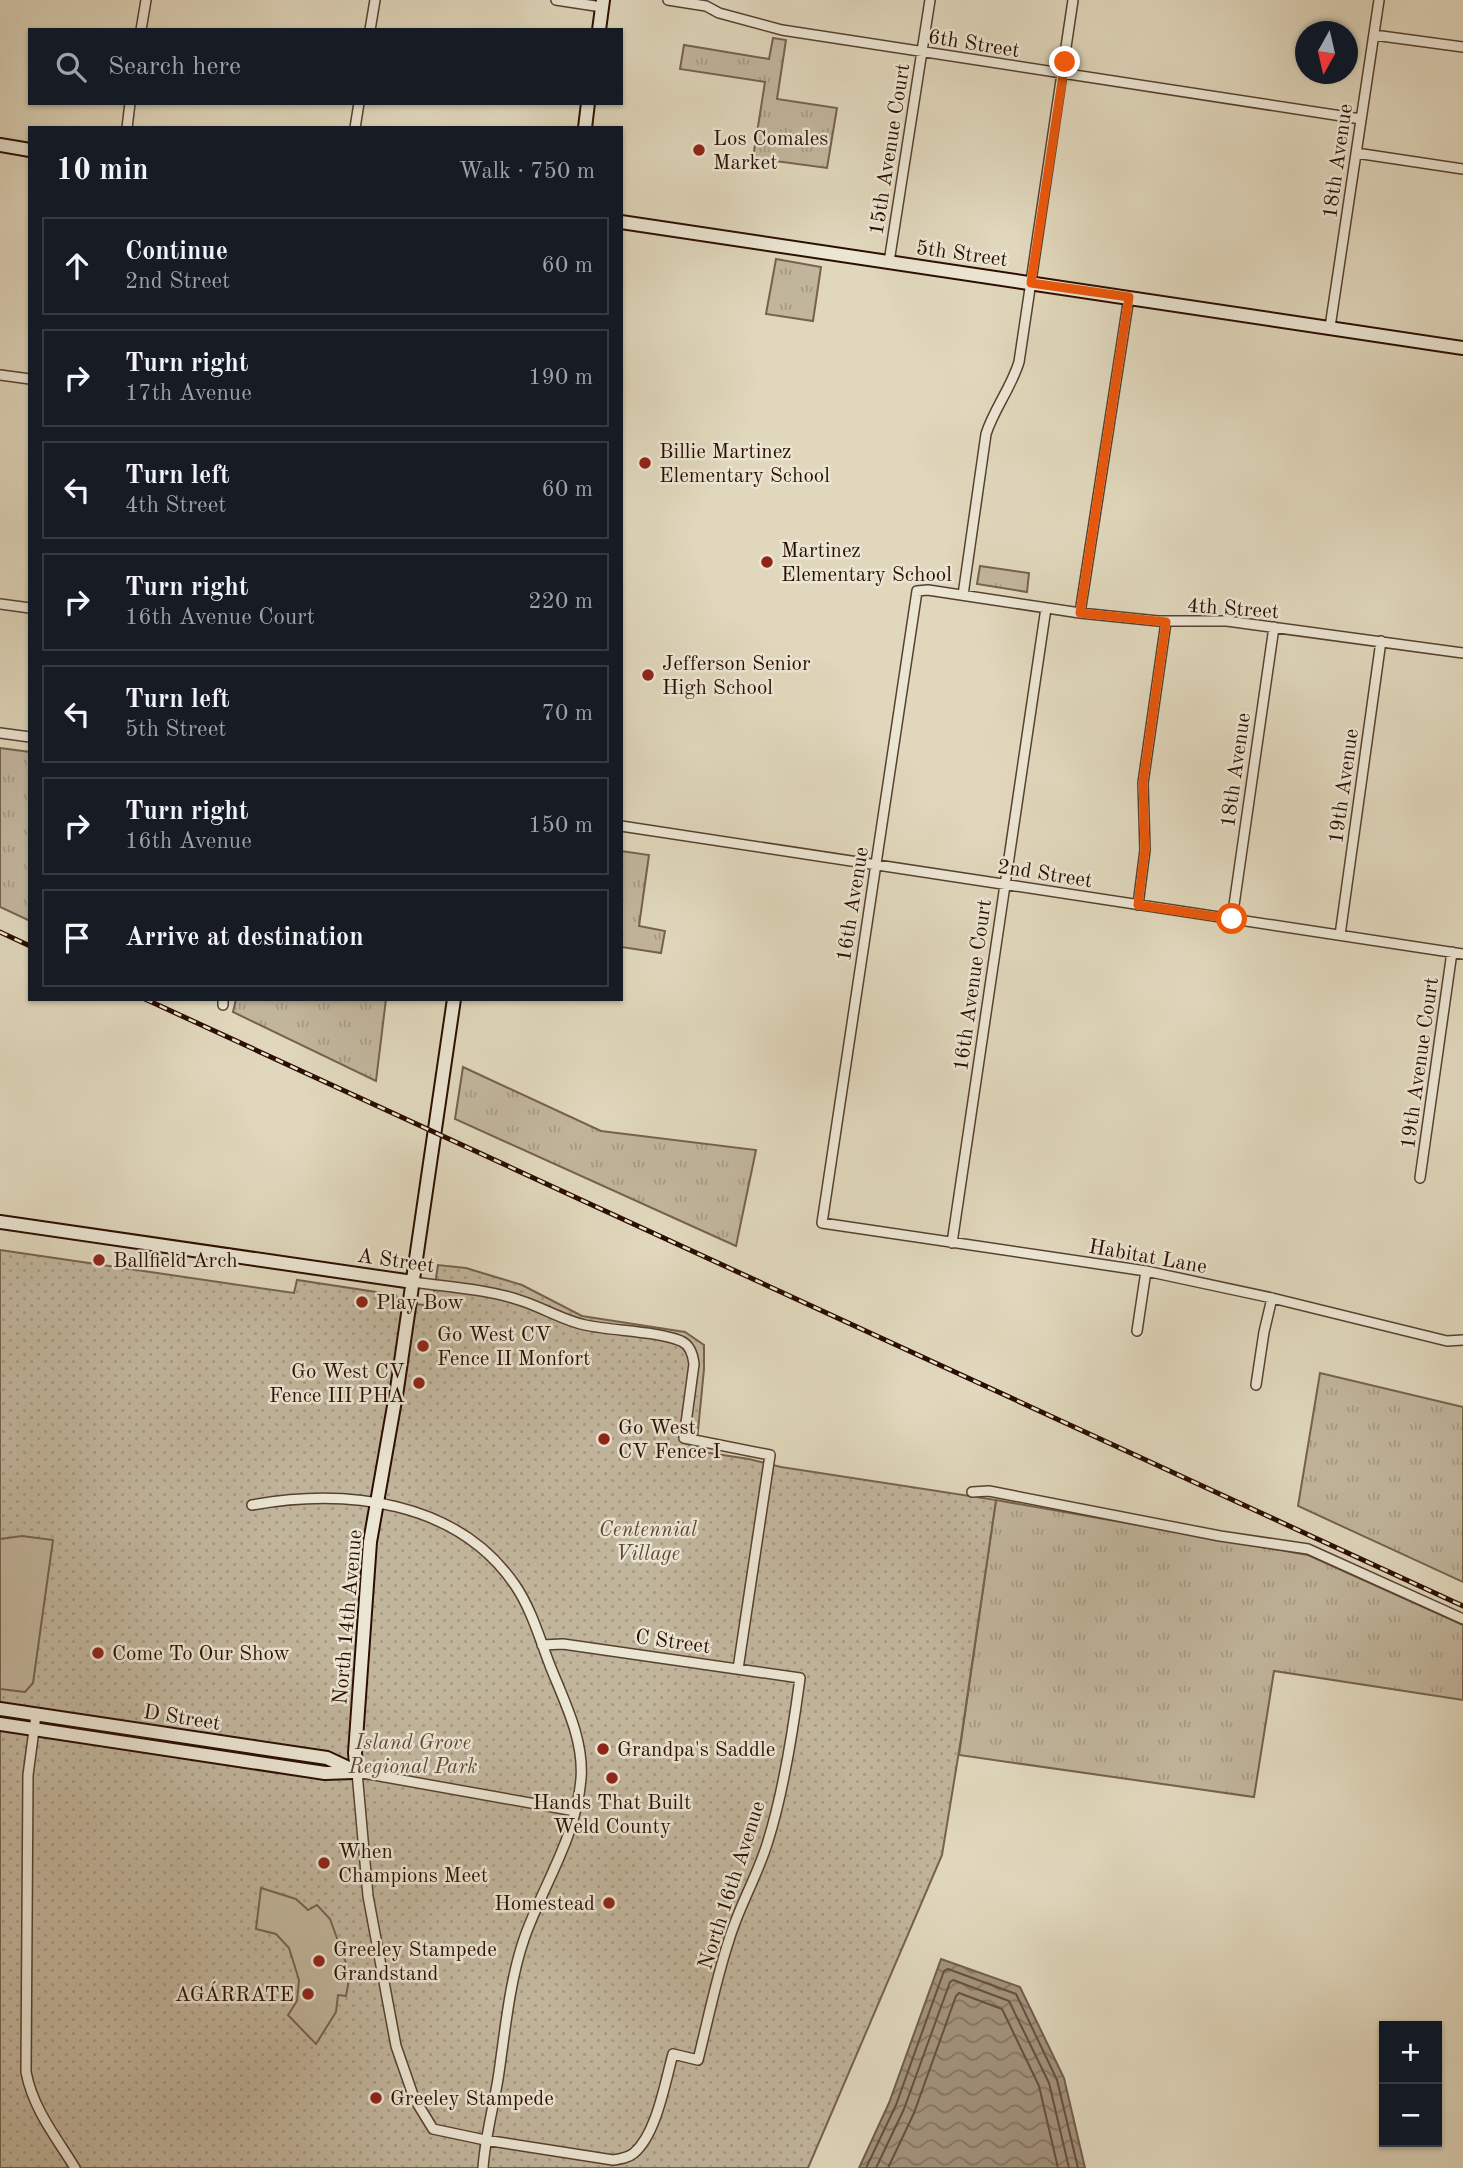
<!DOCTYPE html>
<html lang="en">
<head>
<meta charset="utf-8">
<style>
  body { margin:0; font-family:"Old Standard TT",serif; background:#242831; color:#f1f3f6 }
  .controls { position:absolute; right:21px; bottom:21px; display:grid; overflow:hidden; border-radius:0px; box-shadow:0 2px 5px #0004 }
  .controls button { width:63px; height:63px; display:grid; place-items:center; padding:0; border:0; border-bottom:2px solid #363941; background:#171b24; color:#f1f3f6; font:35px sans-serif }
  .compass { position:absolute; left:1295px; top:21px; width:63px; height:63px; border-radius:50%; background:#171b24; box-shadow:0 2px 5px #0004; rotate:188deg }
  .stop { position:absolute; width:21px; height:21px; margin:-16px; border:5px solid #ea580c; border-radius:50%; background:#fff }
  .stop.end { background:#ea580c; border-color:#fff; box-shadow:0 2px 7px #0008 }
  .list { margin:0; padding:0; list-style:none }
  h2 { display:flex; justify-content:space-between; align-items:center; height:91px; margin:0; padding:0 28px; font-size:30px }
  h2 small { font-size:23px; font-weight:400; color:#9ea1a6 }
  .list li { display:grid; grid-template-columns:46px 1fr auto; gap:21px; align-items:center; box-sizing:border-box; height:98px; margin:0 14px 14px; padding:0 14px; border:2px solid #363941; border-radius:0px }
  .list b { display:block; font-size:26px; white-space:nowrap }
  .list p { margin:0; font-size:23px; white-space:nowrap; color:#9ea1a6 }
  .list em { font-size:23px; font-style:normal; color:#9ea1a6 }
  .icon { flex:none; width:38px; height:38px; fill:none; stroke:currentColor; stroke-width:2; stroke-linecap:round; stroke-linejoin:round }
  .map { position:relative; flex:none; width:1463px; height:2168px; overflow:hidden }
  .search { position:absolute; background:#171b24; box-shadow:0 2px 5px #0004; left:28px; top:28px; width:595px; height:77px; display:flex; align-items:center; gap:18px; box-sizing:border-box; padding:0 24px; border-radius:0px; color:#9ea1a6; font-size:26px }
  .panel { position:absolute; background:#171b24; box-shadow:0 2px 5px #0004; left:28px; top:126px; width:595px; height:875px; border-radius:0px }
  .map>svg:first-child { display:block }
  .grass { fill:url(#grass-tufts); stroke:#76614e; stroke-width:2 }
  .park { fill:url(#park-dots); stroke:#76614e; stroke-width:2 }
  .garden { fill:#c1b59c; stroke:#76614e; stroke-width:2 }
  .water { fill:url(#water-waves); stroke:#725d4a; stroke-width:2 }
  .lines { fill:none; stroke-linecap:round; stroke-linejoin:round }
  .shore { stroke:#66503e; stroke-width:2 }
  .street-casing { stroke:#58402f; stroke-width:12 }
  .secondary-casing { stroke:#2b0d00; stroke-width:16 }
  .street { stroke:#ebe5d3; stroke-width:9 }
  .secondary { stroke:#ebe5d3; stroke-width:12 }
  .rail-casing { stroke:#2b0d00; stroke-width:5 }
  .rail { stroke:#ebe5d3; stroke-width:2.5; stroke-dasharray:8; stroke-linecap:butt }
  .route { stroke:#ea580c; stroke-width:9 }
  .poi-dot { fill:#8f2418; stroke:#ebe5d3; stroke-width:2.5 }
  .labels { text-anchor:middle; stroke-width:5; stroke-linejoin:round; paint-order:stroke }
  .street-label { font-size:21px; fill:#2b0d00; stroke:#ebe5d3 }
  .poi-label { font-size:21px; fill:#2b0d00; stroke:#ebe5d3; text-anchor:start }
  .park-label { font-size:21px; font-style:italic; fill:#604837; stroke:#ebe5d3 }
</style>
</head>
<body>
<div class="map">
<svg width="1463" height="2168" viewBox="0 0 1463 2168">
  <defs>
    <pattern id="grass-tufts" width="24" height="20" patternUnits="userSpaceOnUse" patternTransform="scale(1.75)"><rect width="24" height="20" fill="#c1b59c"/><path d="M3 7l-1-3M5 7V3M7 7l1-3M15 17l-1-3M17 17v-4M19 17l1-3" fill="none" stroke="#a69a85"/></pattern>
    <pattern id="park-dots" width="8" height="8" patternUnits="userSpaceOnUse" patternTransform="scale(1.75)"><rect width="8" height="8" fill="#c1b59c"/><path d="M2 2h.1M6 6h.1" fill="none" stroke="#a69a85" stroke-width="1.8" stroke-linecap="round"/></pattern>
    <pattern id="water-waves" width="16" height="10" patternUnits="userSpaceOnUse" patternTransform="scale(1.75)"><rect width="16" height="10" fill="#a2927c"/><path d="M0 5q4-4 8 0t8 0" fill="none" stroke="#847663"/></pattern>
  </defs>
  <rect width="100%" height="100%" fill="#e0d7bc"/>
  <filter id="stains"><feTurbulence type="fractalNoise" baseFrequency=".00286" numOctaves="4"/><feColorMatrix values="0 0 0 0 .2 0 0 0 0 .09 0 0 0 0 .02 0 0 0 .5 -.17"/></filter>
  <radialGradient id="worn" r=".72"><stop offset=".6" stop-color="#630" stop-opacity="0"/><stop offset="1" stop-color="#630" stop-opacity=".3"/></radialGradient>
  <path class="grass" d="M 773,38 L 786,40 L 777,99 L 837,108 L 827,168 L 753,158 L 765,82 L 680,69 L 684,45 L 769,59 Z
    M 776,259 L 821,267 L 813,321 L 766,314 Z
    M 980,566 L 1029,573 L 1027,592 L 977,584 Z
    M 0,748 L 30,752 L 30,921 L 0,907 Z
    M 621,851 L 649,855 L 639,926 L 665,931 L 661,953 L 621,947 Z
    M 236,999 L 386,999 L 376,1081 L 233,1012 Z
    M 463,1067 L 601,1131 L 756,1150 L 736,1246 L 455,1119 Z
    M 1320,1373 L 1463,1407 L 1463,1582 L 1298,1506 Z
    M 996,1500 L 1308,1555 L 1463,1625 L 1463,1700 L 1274,1671 L 1254,1797 L 959,1755 Z"/>
  <path class="park" d="M 0,1250 L 294,1293 L 297,1280 L 396,1295 L 398,1302 L 424,1305 L 427,1300 L 433,1298 L 438,1265 L 466,1268 L 522,1285 L 582,1316 L 685,1332 L 704,1345 L 704,1369 L 696,1451 L 749,1459 L 781,1467 L 996,1500 L 961,1739 L 942,1855 L 808,2168 L 0,2168 Z"/>
  <path class="garden" d="M 22,1536 L 53,1540 L 33,1683 L 25,1692 L 0,1689 L 0,1539 Z
    M 261,1888 L 296,1899 L 308,1910 L 317,1905 L 330,1919 L 350,1974 L 346,1996 L 338,1995 L 336,2012 L 316,2044 L 288,2015 L 297,2001 L 299,1980 L 289,1948 L 276,1934 L 256,1929 Z"/>
  <path class="water" d="M 941,1959 L 1020,1987 L 1064,2078 L 1085,2168 L 859,2168 L 889,2103 Z"/>
  <g class="lines">
    <path class="shore" d="M 866,2168 L 896,2105 L 944,1971 L 948,1969 L 1016,1994 L 1057,2080 L 1078,2168
      M 876,2168 L 904,2109 L 950,1982 L 953,1980 L 1009,2001 L 1049,2083 L 1069,2168
      M 888,2168 L 914,2113 L 956,1996 L 959,1993 L 1002,2009 L 1039,2086 L 1058,2168"/>
    <defs>
      <path id="street" d="M 556,0 L 602,7
        M 668,0 L 706,6 L 719,13 L 782,30 L 1361,119
        M 141,30 L 146,0
        M 370,30 L 375,0
        M 1374,35 L 1463,47
        M 127,128 L 130,103
        M 355,128 L 359,103
        M 1356,153 L 1463,169
        M 889,262 L 930,0
        M 1330,327 L 1379,0
        M 0,375 L 30,379
        M 963,595 L 986,434 C 994,409 1011,388 1019,362 L 1073,0
        M 0,604 L 30,608
        M 1080,613 L 1129,297
        M 1463,653 L 1227,621 L 1158,621 L 1080,613 L 928,590 L 917,591 L 822,1223 L 1146,1271 L 1272,1298 L 1447,1341 L 1463,1340
        M 0,733 L 30,737
        M 621,826 L 1463,954
        M 1138,905 L 1145,850 L 1143,783 L 1166,622
        M 1232,919 L 1274,627
        M 1340,935 L 1381,641
        M 223,1005 L 223,999
        M 1420,1178 L 1452,952
        M 952,1243 L 1046,608
        M 413,1282 C 448,1287 486,1289 519,1300 C 542,1307 562,1320 585,1325 C 613,1331 656,1331 681,1341 C 690,1345 693,1355 694,1364 L 684,1438 L 770,1455 L 738,1669
        M 1137,1331 L 1146,1271
        M 1256,1385 L 1264,1332 L 1272,1298
        M 972,1492 L 989,1491 L 1220,1536 L 1308,1549 L 1463,1619
        M 252,1505 C 345,1488 457,1500 515,1585 C 532,1610 540,1640 551,1668 C 565,1703 584,1740 581,1779 C 576,1838 543,1885 524,1939 C 509,1983 505,2033 498,2079 C 493,2109 485,2138 483,2168
        M 542,1645 L 563,1644 L 800,1678 C 793,1731 784,1790 768,1841 C 758,1875 739,1906 729,1940 C 716,1979 708,2020 698,2060 L 673,2054 C 665,2082 657,2133 634,2153 C 628,2158 621,2159 613,2160 L 485,2140 L 433,2129 L 414,2098 L 396,2046 L 368,1896 L 357,1772 L 575,1811
        M 36,1715 L 28,1775 L 26,2072 C 33,2109 56,2137 75,2168"/>
      <path id="secondary" d="M 599,30 L 603,0
        M 585,128 L 588,103
        M 0,145 L 30,150
        M 621,222 L 1463,348
        M 0,1222 L 413,1282
        M 0,1709 L 327,1758 L 357,1772
        M 0,1724 L 325,1773 L 353,1772
        M 357,1772 L 355,1753 L 370,1542 L 397,1389 L 454,999"/>
    </defs>
    <use href="#street" class="street-casing"/>
    <use href="#secondary" class="secondary-casing"/>
    <use href="#street" class="street"/>
    <use href="#secondary" class="secondary"/>
    <defs>
      <path id="rail" d="M 0,932 L 30,946
        M 145,999 L 1463,1606"/>
    </defs>
    <use href="#rail" class="rail-casing"/>
    <use href="#rail" class="rail"/>
  </g>
  <g class="lines">
    <path class="route" d="M 1065,62 L 1031,283 L 1129,297 L 1080,613 L 1166,622 L 1143,783 L 1145,850 L 1138,905 L 1232,919"/>
  </g>
  <g class="poi-dot">
    <circle cx="699" cy="150" r="7"/>
    <circle cx="645" cy="463" r="7"/>
    <circle cx="767" cy="562" r="7"/>
    <circle cx="648" cy="675" r="7"/>
    <circle cx="99" cy="1260" r="7"/>
    <circle cx="362" cy="1302" r="7"/>
    <circle cx="423" cy="1346" r="7"/>
    <circle cx="419" cy="1383" r="7"/>
    <circle cx="604" cy="1439" r="7"/>
    <circle cx="98" cy="1653" r="7"/>
    <circle cx="603" cy="1749" r="7"/>
    <circle cx="612" cy="1778" r="7"/>
    <circle cx="324" cy="1863" r="7"/>
    <circle cx="609" cy="1903" r="7"/>
    <circle cx="319" cy="1961" r="7"/>
    <circle cx="308" cy="1994" r="7"/>
    <circle cx="376" cy="2098" r="7"/>
  </g>
  <g class="labels">
    <g class="street-label">
      <text transform="translate(974 43) rotate(9)" y="7">6th Street</text>
      <text transform="translate(889 149) rotate(-81)" y="7">15th Avenue Court</text>
      <text transform="translate(1337 161) rotate(-82)" y="7">18th Avenue</text>
      <text transform="translate(962 253) rotate(8)" y="7">5th Street</text>
      <text transform="translate(1233 608) rotate(4)" y="7">4th Street</text>
      <text transform="translate(1235 770) rotate(-82)" y="7">18th Avenue</text>
      <text transform="translate(1343 786) rotate(-82)" y="7">19th Avenue</text>
      <text transform="translate(1045 873) rotate(9)" y="7">2nd Street</text>
      <text transform="translate(852 904) rotate(-81)" y="7">16th Avenue</text>
      <text transform="translate(972 985) rotate(-82)" y="7">16th Avenue Court</text>
      <text transform="translate(1419 1063) rotate(-82)" y="7">19th Avenue Court</text>
      <text transform="translate(1148 1256) rotate(10)" y="7">Habitat Lane</text>
      <text transform="translate(396 1260) rotate(8)" y="7">A Street</text>
      <text transform="translate(347 1617) rotate(-85)" y="7">North 14th Avenue</text>
      <text transform="translate(673 1641) rotate(8)" y="7">C Street</text>
      <text transform="translate(182 1717) rotate(9)" y="7">D Street</text>
      <text transform="translate(731 1885) rotate(-72)" y="7">North 16th Avenue</text>
    </g>
    <g class="poi-label">
      <text x="713" y="145">Los Comales<tspan x="713" dy="24">Market</tspan></text>
      <text x="659" y="458">Billie Martinez<tspan x="659" dy="24">Elementary School</tspan></text>
      <text x="781" y="557">Martinez<tspan x="781" dy="24">Elementary School</tspan></text>
      <text x="662" y="670">Jefferson Senior<tspan x="662" dy="24">High School</tspan></text>
      <text x="113" y="1267">Ballfield Arch</text>
      <text x="376" y="1309">Play Bow</text>
      <text x="437" y="1341">Go West CV<tspan x="437" dy="24">Fence II Monfort</tspan></text>
      <text x="405" y="1378" text-anchor="end">Go West CV<tspan x="405" dy="24">Fence III PHA</tspan></text>
      <text x="618" y="1434">Go West<tspan x="618" dy="24">CV Fence I</tspan></text>
      <text x="112" y="1660">Come To Our Show</text>
      <text x="617" y="1756">Grandpa's Saddle</text>
      <text x="612" y="1809" text-anchor="middle">Hands That Built<tspan x="612" dy="24">Weld County</tspan></text>
      <text x="338" y="1858">When<tspan x="338" dy="24">Champions Meet</tspan></text>
      <text x="595" y="1910" text-anchor="end">Homestead</text>
      <text x="333" y="1956">Greeley Stampede<tspan x="333" dy="24">Grandstand</tspan></text>
      <text x="294" y="2001" text-anchor="end">AGÁRRATE</text>
      <text x="390" y="2105">Greeley Stampede</text>
    </g>
    <g class="park-label">
      <text x="648" y="1536">Centennial<tspan x="648" dy="24">Village</tspan></text>
      <text x="413" y="1749">Island Grove<tspan x="413" dy="24">Regional Park</tspan></text>
    </g>
  </g>
  <rect width="100%" height="100%" filter="url(#stains)"/>
  <rect width="100%" height="100%" fill="url(#worn)"/>
</svg>
<div class="controls">
<button>+</button>
<button>−</button>
</div>
<svg class="compass" viewBox="-18 -18 36 36"><path d="M0-13l5 13h-10z" fill="#e53935"/><path d="M0 13l5-13h-10z" fill="#9ea1a6"/></svg>
<div class="stop" style="left:1232px;top:919px"></div>
<div class="stop end" style="left:1065px;top:62px"></div>
<div class="search"><svg class="icon" aria-label="search" viewBox="0 0 24 24"><circle cx="10" cy="10" r="6"/><path d="M15 15l6 6"/></svg>Search here</div>
<section class="panel">
<h2>10 min<small>Walk · 750 m</small></h2>
<ul class="list">
<li><svg class="icon" aria-label="ahead" viewBox="0 0 24 24"><path d="M12 20V5M6 11l6-6 6 6"/></svg><div><b>Continue</b><p>2nd Street</p></div><em>60 m</em></li>
<li><svg class="icon" aria-label="right" viewBox="0 0 24 24"><path d="M7 20v-9h11M14 6l5 5-5 5"/></svg><div><b>Turn right</b><p>17th Avenue</p></div><em>190 m</em></li>
<li><svg class="icon" aria-label="left" viewBox="0 0 24 24"><path d="M17 20v-9H6M10 6l-5 5 5 5"/></svg><div><b>Turn left</b><p>4th Street</p></div><em>60 m</em></li>
<li><svg class="icon" aria-label="right" viewBox="0 0 24 24"><path d="M7 20v-9h11M14 6l5 5-5 5"/></svg><div><b>Turn right</b><p>16th Avenue Court</p></div><em>220 m</em></li>
<li><svg class="icon" aria-label="left" viewBox="0 0 24 24"><path d="M17 20v-9H6M10 6l-5 5 5 5"/></svg><div><b>Turn left</b><p>5th Street</p></div><em>70 m</em></li>
<li><svg class="icon" aria-label="right" viewBox="0 0 24 24"><path d="M7 20v-9h11M14 6l5 5-5 5"/></svg><div><b>Turn right</b><p>16th Avenue</p></div><em>150 m</em></li>
<li><svg class="icon" aria-label="arrive" viewBox="0 0 24 24"><path d="M6 21V4h12l-3 4 3 4H6"/></svg><div><b>Arrive at destination</b></div></li>
</ul>
</section>
</div>
</body>
</html>
